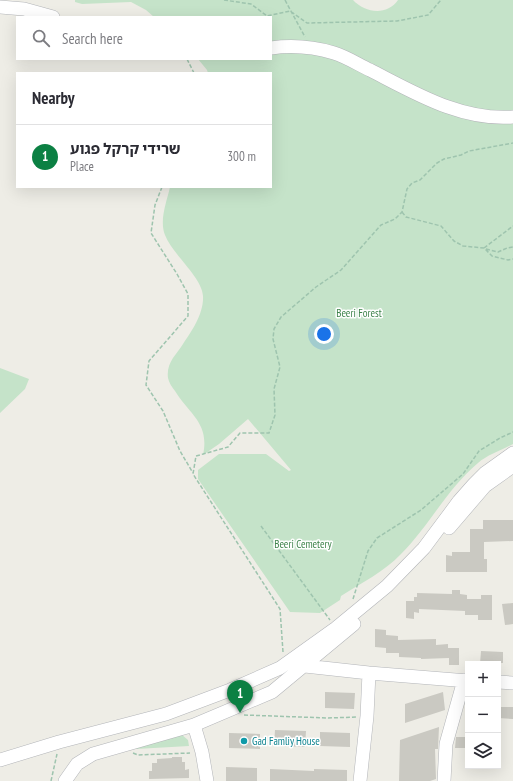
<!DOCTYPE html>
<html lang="en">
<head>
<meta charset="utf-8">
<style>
  body { margin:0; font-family:"PT Sans Narrow","Noto Sans Hebrew",sans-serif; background:#f2f2f3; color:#2b2b33 }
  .controls { position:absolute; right:12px; bottom:12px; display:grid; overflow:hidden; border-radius:0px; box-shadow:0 4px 16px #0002 }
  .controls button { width:36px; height:36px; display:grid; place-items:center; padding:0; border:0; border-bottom:1px solid #e1e1e2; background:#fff; color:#2b2b33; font:20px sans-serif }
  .you { position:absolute; left:324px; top:334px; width:14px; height:14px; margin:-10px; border:3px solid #fff; border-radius:50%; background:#1a73e8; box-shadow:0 0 0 6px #1a73e833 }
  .badge { display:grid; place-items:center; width:26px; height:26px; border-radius:50%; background:#0b8043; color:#fff; font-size:13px; font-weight:700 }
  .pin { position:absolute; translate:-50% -33px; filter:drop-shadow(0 1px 2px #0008) }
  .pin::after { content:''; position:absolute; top:21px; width:14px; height:12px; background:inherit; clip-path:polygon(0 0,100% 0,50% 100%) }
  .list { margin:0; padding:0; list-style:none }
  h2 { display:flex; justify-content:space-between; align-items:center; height:52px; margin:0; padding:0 16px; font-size:17px }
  h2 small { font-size:13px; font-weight:400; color:#7c7c81 }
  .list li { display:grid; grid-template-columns:26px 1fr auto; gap:12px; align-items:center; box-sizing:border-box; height:64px; padding:0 16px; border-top:1px solid #e1e1e2 }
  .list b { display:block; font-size:15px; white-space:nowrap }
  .list p { margin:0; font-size:13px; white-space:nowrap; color:#7c7c81 }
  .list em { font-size:13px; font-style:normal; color:#7c7c81 }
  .icon { flex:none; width:22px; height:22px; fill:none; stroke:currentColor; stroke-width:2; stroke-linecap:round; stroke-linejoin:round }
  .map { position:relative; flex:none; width:513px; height:781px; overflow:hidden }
  .search { position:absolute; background:#fff; box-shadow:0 4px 16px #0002; left:16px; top:16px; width:256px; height:44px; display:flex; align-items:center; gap:10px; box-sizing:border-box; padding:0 14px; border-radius:0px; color:#7c7c81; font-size:15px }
  .panel { position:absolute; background:#fff; box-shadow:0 4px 16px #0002; left:16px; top:72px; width:256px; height:116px; border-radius:0px }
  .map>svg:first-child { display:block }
  .green { fill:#c5e3c9 }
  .building { fill:#cac9c2 }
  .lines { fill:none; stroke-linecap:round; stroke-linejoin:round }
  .minor-casing { stroke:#b3b5b9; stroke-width:14 }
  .path { stroke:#9ec4ae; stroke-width:1.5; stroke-dasharray:4 2; stroke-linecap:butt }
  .minor { stroke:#fff; stroke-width:13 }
  .culture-dot { fill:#0f9aa8; stroke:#fff; stroke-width:1.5 }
  .labels { text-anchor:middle; stroke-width:3; stroke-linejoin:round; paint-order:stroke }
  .park-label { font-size:11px; fill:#3e834b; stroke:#fff }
  .culture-label { font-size:11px; fill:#0d838f; stroke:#fff; text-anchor:start }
</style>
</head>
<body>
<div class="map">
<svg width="513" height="781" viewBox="0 0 513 781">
  <rect width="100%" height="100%" fill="#eeede6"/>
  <path class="green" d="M 75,0 L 353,0 C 365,13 387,16 398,0 L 513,0 L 513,444 C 502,450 487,455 478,463 C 447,489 429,526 401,554 C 384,572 361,583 341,596 L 340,600 L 320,613 L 290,612 L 198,479 L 198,470 L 219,454 L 266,454 L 289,471 L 291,470 L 248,419 L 219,444 L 203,455 C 210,423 189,414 175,391 C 172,387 169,383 168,378 C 166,363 176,355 183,344 C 192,331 204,313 203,296 C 202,277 172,254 165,235 C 159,220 167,201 170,187 L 271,187 L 271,73 L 208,73 L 207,70 L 198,59 L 271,59 L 271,17 L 154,17 L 146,10 L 131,2 L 82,4 L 75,2 Z
    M 0,368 L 29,379 L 25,389 L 0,413 Z
    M 181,734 L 188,740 L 189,746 L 136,749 L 132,743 Z"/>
  <path class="building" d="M 483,520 L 513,520 L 513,541 L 484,542 L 484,559 L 487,559 L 487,572 L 446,572 L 446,555 L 452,556 L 452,552 L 470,552 L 470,529 L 483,529 Z
    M 452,590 L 460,590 L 460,594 L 467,595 L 467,599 L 481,599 L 481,595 L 492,595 L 492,620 L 478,620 L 478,615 L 465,615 L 465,611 L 419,609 L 419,613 L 414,612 L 414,619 L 406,618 L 406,601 L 414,601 L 414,597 L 417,597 L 417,593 L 452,594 Z
    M 513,603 L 513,624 L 505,625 L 502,604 Z
    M 375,629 L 386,630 L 386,635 L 398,636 L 398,640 L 436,639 L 436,645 L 448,644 L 448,648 L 459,648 L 459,665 L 449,665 L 449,658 L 421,659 L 421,658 L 399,657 L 399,653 L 386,653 L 386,648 L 375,647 Z
    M 481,651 L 503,652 L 503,663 L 480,664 Z
    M 325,692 L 355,693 L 354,709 L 325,708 Z
    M 443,692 L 445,710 L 405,723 L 405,704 Z
    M 498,707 L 513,707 L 513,719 L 498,718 Z
    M 439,727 L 438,749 L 435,749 L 436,779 L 430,781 L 399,781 L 400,740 Z
    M 275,730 L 306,731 L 305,747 L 274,746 Z
    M 320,732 L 350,733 L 350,747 L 320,746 Z
    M 229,733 L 260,734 L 260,749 L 229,748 Z
    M 456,737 L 468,737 L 468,748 L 455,748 Z
    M 172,757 L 182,757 L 182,762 L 185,762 L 185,770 L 189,769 L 189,778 L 149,779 L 149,771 L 152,771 L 152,763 L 157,763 L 157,759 L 172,758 Z
    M 226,767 L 257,768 L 257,781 L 226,781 Z
    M 270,769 L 314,771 L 314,769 L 347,770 L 347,781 L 270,781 Z"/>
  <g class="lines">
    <defs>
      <path id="minor" d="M 0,7 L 24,9 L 53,17
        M 271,48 C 293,45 314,47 334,53 C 347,57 359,65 370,70 C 415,93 461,121 513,117
        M 449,528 L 485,486 L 513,466
        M 305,666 L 369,673 L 468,681
        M 498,682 L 513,683
        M 194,725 L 202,752 L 207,781
        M 0,760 L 59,742 L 166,714 L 230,690 L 280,668 L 336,628 L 387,586 L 424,548 L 459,501 L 474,484 L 485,473 L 513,453
        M 65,781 L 77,764 L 93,754 L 194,725 L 272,692 L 354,624
        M 360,781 L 367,716 L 369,673
        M 444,781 L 446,744 L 464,680"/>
    </defs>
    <use href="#minor" class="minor-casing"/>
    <path class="path" d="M 224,0 L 251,4 L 267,16 L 290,11 L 307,23 L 397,21 L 428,15 L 441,0
      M 285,0 L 305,37
      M 187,59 L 194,73
      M 162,187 L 155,205 L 151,233 L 177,274 L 188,294 L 188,316 L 149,361 L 146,385 L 163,411 L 180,451 L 193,473
      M 402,212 L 406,217 L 441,226 L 454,241 L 463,246 L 484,248 L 492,256 L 508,260 L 513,259
      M 484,248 L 513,226
      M 486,249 L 498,252 L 507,248 L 513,247
      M 261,526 L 330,620
      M 353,599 L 368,551 L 377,538 L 421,510 L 463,474 L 479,451 L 500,438 L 513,432
      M 283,652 L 280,609 L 193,474 L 196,456 L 228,447 L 240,433 L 269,433 L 275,415 L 274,389 L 280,367 L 273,339 L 274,329 L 281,317 L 316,287 L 341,270 L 381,225 L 395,219 L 402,212 L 407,189 L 412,183 L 420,180 L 437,163 L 444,159 L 461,155 L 469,151 L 513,143
      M 244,715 L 328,718 L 357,717
      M 133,753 L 138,755 L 190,753
      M 51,781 L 57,754"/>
    <use href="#minor" class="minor"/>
  </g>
  <circle class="culture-dot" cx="244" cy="741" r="4"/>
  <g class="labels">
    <g class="park-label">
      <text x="359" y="317">Beeri Forest</text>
      <text x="303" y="548">Beeri Cemetery</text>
    </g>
    <g class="culture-label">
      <text x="252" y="745">Gad Famliy House</text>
    </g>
  </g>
</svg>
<div class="controls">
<button>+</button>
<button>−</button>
<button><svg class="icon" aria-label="layers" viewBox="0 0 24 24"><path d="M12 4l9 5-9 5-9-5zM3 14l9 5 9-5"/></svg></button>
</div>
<div class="you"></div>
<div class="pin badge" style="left:240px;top:713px">1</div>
<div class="search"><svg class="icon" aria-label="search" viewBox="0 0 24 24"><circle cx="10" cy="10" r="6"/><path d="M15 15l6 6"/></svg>Search here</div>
<section class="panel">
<h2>Nearby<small></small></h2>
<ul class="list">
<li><span class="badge">1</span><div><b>שרידי קרקל פגוע</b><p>Place</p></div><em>300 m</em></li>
</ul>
</section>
</div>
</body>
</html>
